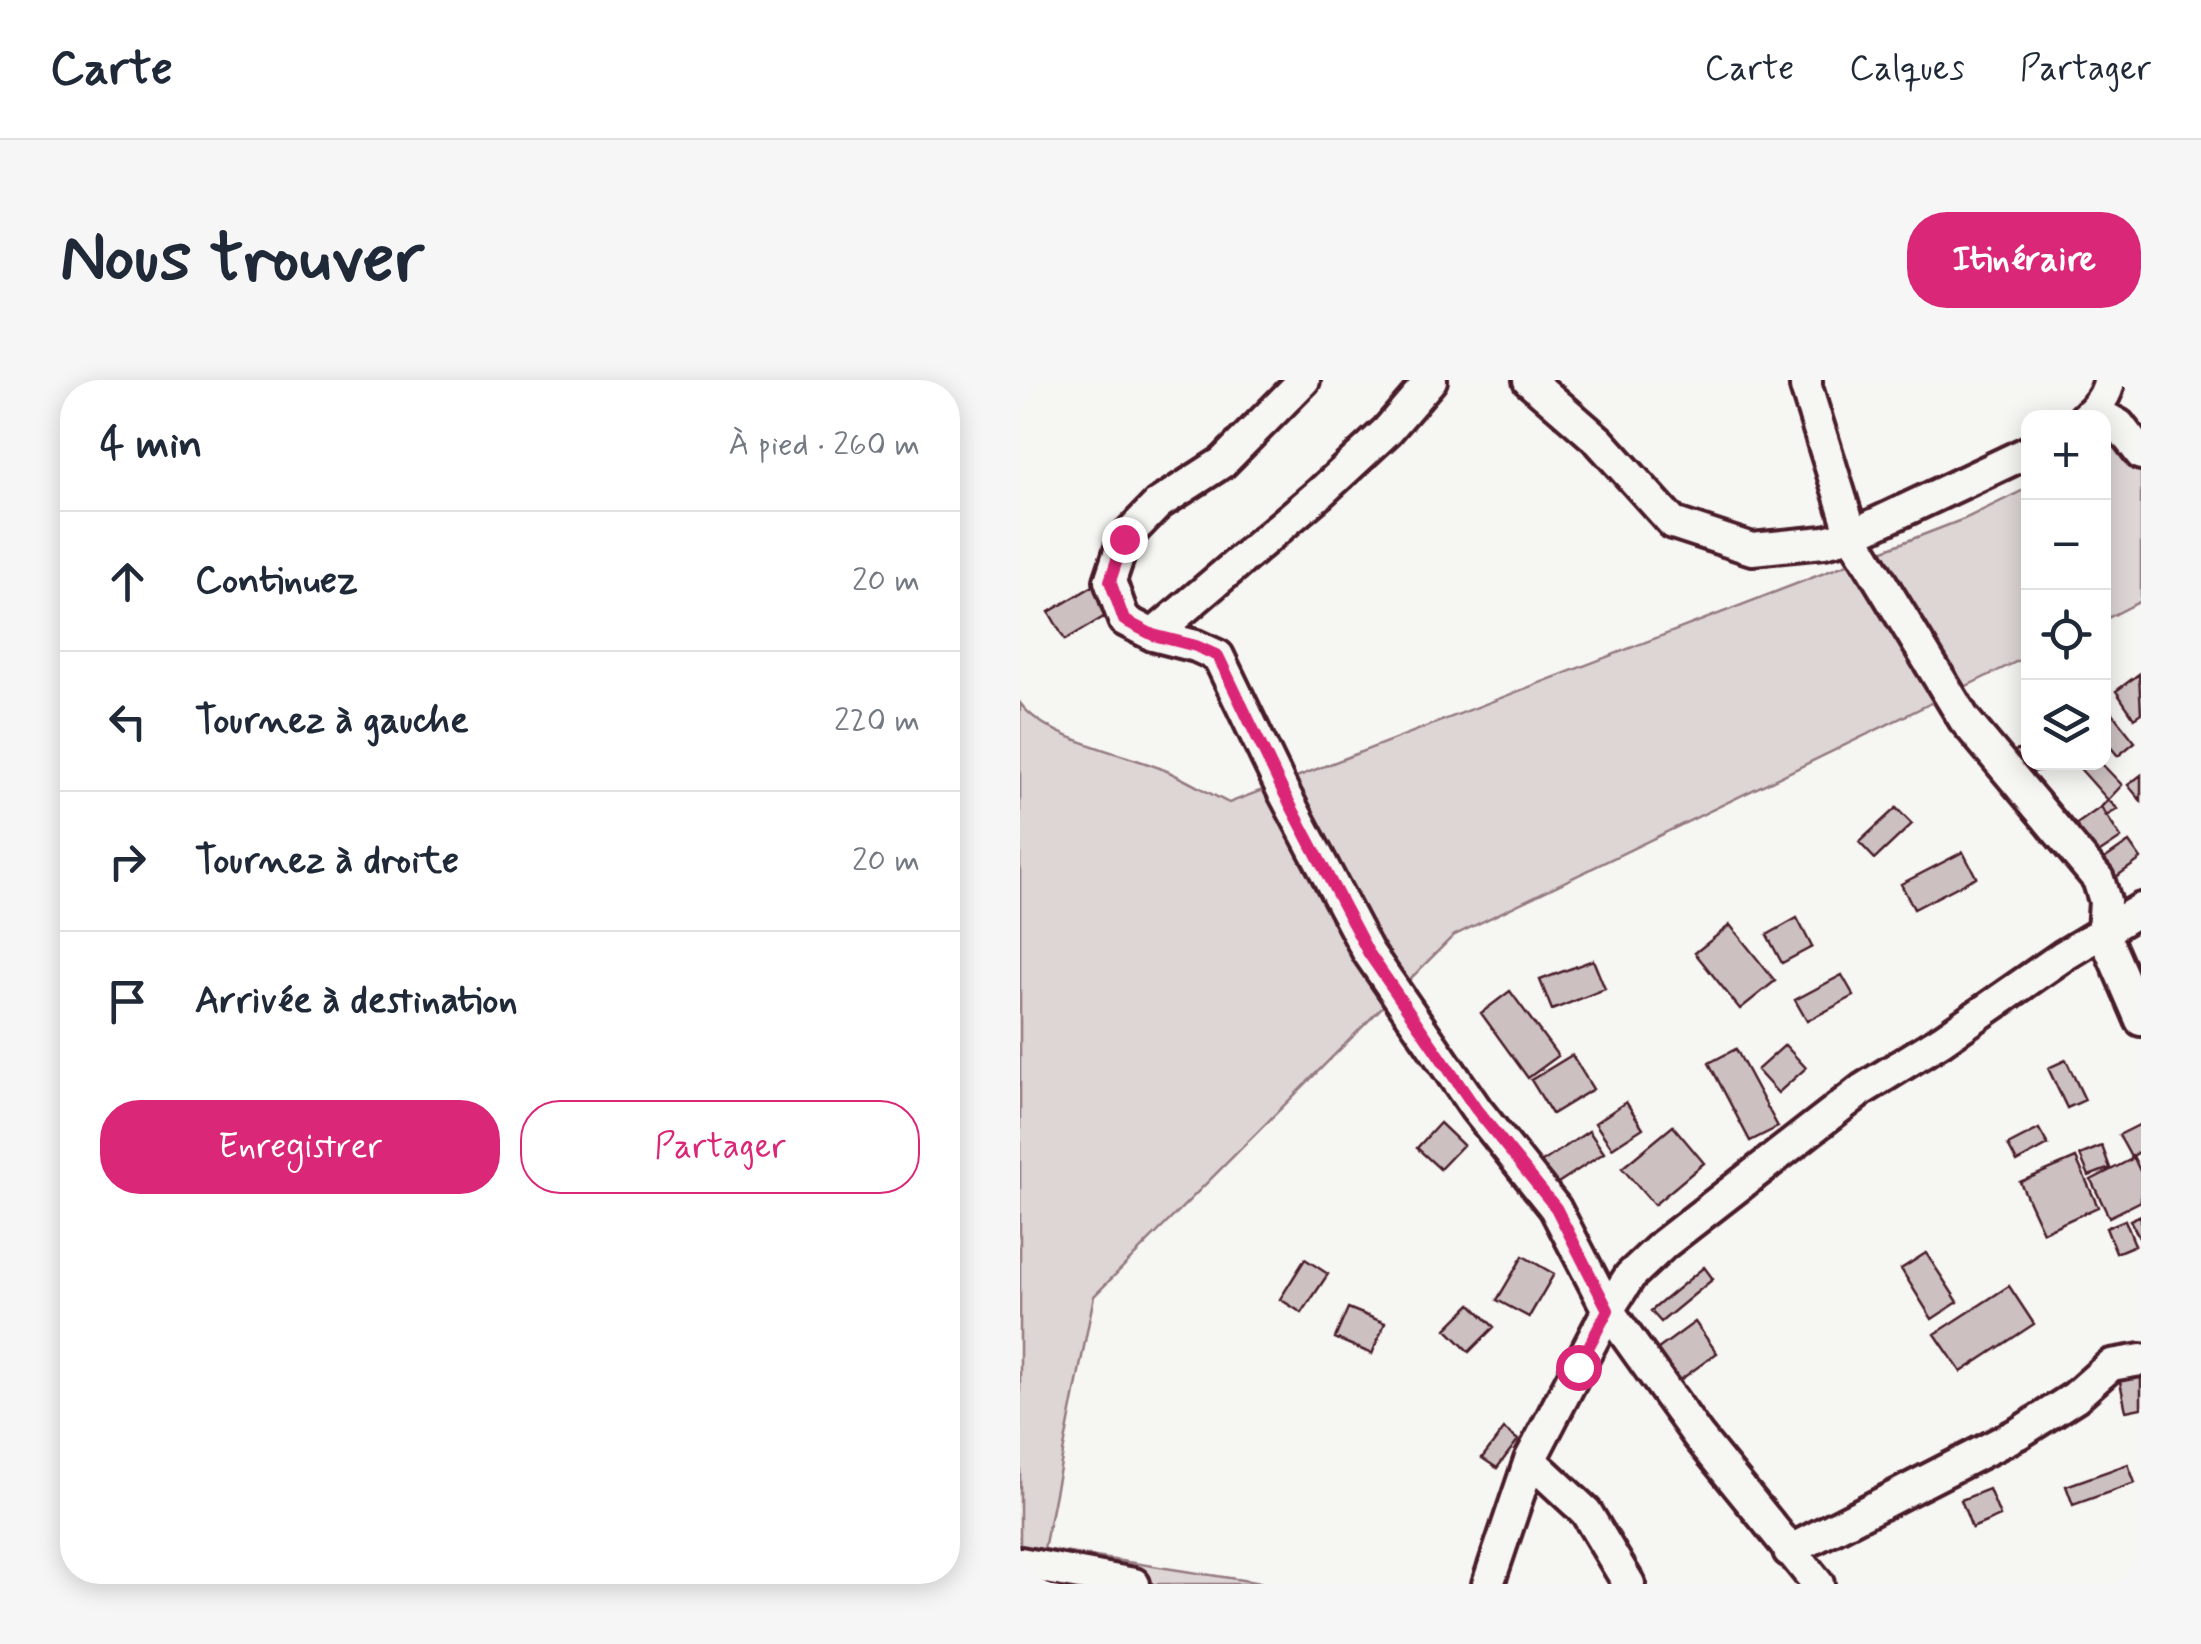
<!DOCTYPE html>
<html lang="fr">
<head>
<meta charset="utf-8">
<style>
  body { margin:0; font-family:Mynerve,sans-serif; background:#f6f6f7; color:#1f2937 }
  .controls { position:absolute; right:30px; top:30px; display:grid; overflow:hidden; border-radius:20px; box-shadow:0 5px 25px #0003 }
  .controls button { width:90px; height:90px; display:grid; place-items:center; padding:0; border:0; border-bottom:2px solid #e0e1e3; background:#fff; color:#1f2937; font:50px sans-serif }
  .stop { position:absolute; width:30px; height:30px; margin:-22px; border:8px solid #db2777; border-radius:50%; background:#fff }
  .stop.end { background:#db2777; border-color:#fff; box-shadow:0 2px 10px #0008 }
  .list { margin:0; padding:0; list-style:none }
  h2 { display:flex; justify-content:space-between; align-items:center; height:130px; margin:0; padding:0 40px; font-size:42px }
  h2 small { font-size:32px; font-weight:400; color:#747a83 }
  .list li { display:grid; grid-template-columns:65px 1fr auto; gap:30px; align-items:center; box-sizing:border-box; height:140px; padding:0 40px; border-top:2px solid #e0e1e3 }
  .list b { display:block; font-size:38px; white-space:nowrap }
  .list em { font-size:32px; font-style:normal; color:#747a83 }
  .actions { display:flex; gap:20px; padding:30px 40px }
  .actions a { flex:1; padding:22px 0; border:2px solid #db2777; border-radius:40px; text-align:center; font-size:35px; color:#db2777 }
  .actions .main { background:#db2777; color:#fff }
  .icon { flex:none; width:55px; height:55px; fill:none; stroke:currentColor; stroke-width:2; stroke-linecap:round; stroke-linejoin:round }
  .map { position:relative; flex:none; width:1121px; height:1204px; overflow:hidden; border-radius:40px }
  header { display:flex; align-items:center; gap:60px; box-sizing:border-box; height:140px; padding:0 50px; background:#fff; border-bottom:2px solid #e0e1e3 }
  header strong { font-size:48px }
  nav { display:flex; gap:55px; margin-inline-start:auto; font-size:35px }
  .intro { display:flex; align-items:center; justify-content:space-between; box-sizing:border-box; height:240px; padding:0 60px }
  h1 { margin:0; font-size:70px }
  .button { padding:25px 45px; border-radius:40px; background:#db2777; color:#fff; font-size:35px; font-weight:700 }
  main { display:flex; gap:60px; padding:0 60px }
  aside { flex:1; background:#fff; border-radius:40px; box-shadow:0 5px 25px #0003 }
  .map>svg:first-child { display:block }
  .green { fill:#ddd6d5; stroke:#947a80; stroke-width:2.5 }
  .building { fill:#ccc1c0; stroke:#4a1f2b; stroke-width:2.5 }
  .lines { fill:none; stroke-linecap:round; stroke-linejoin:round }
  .street-casing { stroke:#4a1f2b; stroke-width:38 }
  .street { stroke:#f6f6f2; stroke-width:30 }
  .route { stroke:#db2777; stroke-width:12 }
</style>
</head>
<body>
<header>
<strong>Carte</strong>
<nav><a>Carte</a><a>Calques</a><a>Partager</a></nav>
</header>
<div class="intro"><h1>Nous trouver</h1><a class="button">Itinéraire</a></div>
<main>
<aside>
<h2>4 min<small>À pied · 260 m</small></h2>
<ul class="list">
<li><svg class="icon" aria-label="ahead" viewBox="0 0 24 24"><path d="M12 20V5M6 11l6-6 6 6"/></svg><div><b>Continuez</b></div><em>20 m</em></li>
<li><svg class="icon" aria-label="left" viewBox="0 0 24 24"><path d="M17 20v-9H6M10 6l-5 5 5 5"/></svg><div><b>Tournez à gauche</b></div><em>220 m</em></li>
<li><svg class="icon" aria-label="right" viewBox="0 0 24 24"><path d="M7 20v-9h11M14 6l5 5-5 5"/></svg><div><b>Tournez à droite</b></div><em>20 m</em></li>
<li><svg class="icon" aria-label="arrive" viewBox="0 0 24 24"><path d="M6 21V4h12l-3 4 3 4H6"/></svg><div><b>Arrivée à destination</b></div></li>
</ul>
<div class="actions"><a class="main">Enregistrer</a><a>Partager</a></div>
</aside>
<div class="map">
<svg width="1121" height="1204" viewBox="0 0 1121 1204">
  <rect width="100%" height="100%" fill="#f6f6f2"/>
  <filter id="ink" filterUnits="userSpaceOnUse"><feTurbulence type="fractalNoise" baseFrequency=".01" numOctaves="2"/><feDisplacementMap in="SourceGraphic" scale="20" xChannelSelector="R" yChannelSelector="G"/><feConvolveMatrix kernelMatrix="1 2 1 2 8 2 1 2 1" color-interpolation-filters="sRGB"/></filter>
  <g filter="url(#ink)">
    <path class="green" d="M 1121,54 L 1121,221 L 1084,240 L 1084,72 Z
      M 1008,108 L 1008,276 L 433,556 L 74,916 L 24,1169 L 248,1204 L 0,1204 L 0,323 C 28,361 106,373 147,391 C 168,401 189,413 209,423 L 944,139 Z"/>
    <path class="building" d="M 75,205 L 92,232 L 45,260 L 29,232 Z
      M 1119,294 L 1121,333 L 1114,338 L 1096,311 Z
      M 1084,323 L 1115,362 L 1098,376 L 1084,359 Z
      M 1008,367 L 1008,382 L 1026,382 L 1028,388 L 1000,395 L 994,371 Z
      M 1080,382 L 1102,405 L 1088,420 L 1055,383 Z
      M 1121,395 L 1121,421 L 1108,405 Z
      M 1088,420 L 1098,429 L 1086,436 L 1081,427 Z
      M 1081,427 L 1101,458 L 1071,478 L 1051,448 Z
      M 876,428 L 892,444 L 855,479 L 839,462 Z
      M 1109,462 L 1121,479 L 1086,504 L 1074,486 Z
      M 943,472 L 956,497 L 894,529 L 881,504 Z
      M 777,538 L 792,567 L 762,583 L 747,555 Z
      M 710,545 L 755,601 L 720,629 L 675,573 Z
      M 573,580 L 585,609 L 532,630 L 520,600 Z
      M 822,595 L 834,616 L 787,641 L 775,620 Z
      M 490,611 L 538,676 L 508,698 L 461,633 Z
      M 765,665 L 786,688 L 758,713 L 737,690 Z
      M 716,669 L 758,747 L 730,761 L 689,683 Z
      M 552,675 L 573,709 L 532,734 L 511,700 Z
      M 1046,680 L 1065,720 L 1047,728 L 1028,688 Z
      M 606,722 L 623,748 L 592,768 L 575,743 Z
      M 420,743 L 443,765 L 420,789 L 397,768 Z
      M 1121,744 L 1121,771 L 1111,777 L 1099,755 Z
      M 653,746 L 684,783 L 634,825 L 602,788 Z
      M 1019,749 L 1028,765 L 997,782 L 988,765 Z
      M 569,751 L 584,773 L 524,812 L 510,790 Z
      M 1082,766 L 1090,788 L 1069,796 L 1060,775 Z
      M 1056,778 L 1078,827 L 1023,852 L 1000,802 Z
      M 1114,778 L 1121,793 L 1121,821 L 1089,837 L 1071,800 Z
      M 1121,835 L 1121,861 L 1110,840 Z
      M 1105,840 L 1115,865 L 1096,873 L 1086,848 Z
      M 906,873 L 938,922 L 912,939 L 881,889 Z
      M 503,876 L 534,894 L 509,937 L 477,920 Z
      M 285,879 L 308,894 L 282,933 L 260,919 Z
      M 684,887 L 693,899 L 641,942 L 631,931 Z
      M 989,906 L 1014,944 L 941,992 L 915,954 Z
      M 451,924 L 474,947 L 449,972 L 426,949 Z
      M 328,928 L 365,943 L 352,974 L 315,958 Z
      M 675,942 L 697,973 L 656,1003 L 634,972 Z
      M 1121,987 L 1121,1028 L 1106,1031 L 1098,992 Z
      M 484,1049 L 498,1060 L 477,1088 L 462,1078 Z
      M 1108,1084 L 1115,1103 L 1053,1125 L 1046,1106 Z
      M 969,1109 L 980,1136 L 952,1148 L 941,1120 Z"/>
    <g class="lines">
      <defs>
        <path id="street" d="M 284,0 L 203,82 L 138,124 L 104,159 L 90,201 L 104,240 L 133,255 L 176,266 L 198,276 L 262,409 L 348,572 L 456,729 L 535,828 L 588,930 L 678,1056 L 798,1204
          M 509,0 L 579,61 L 653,143 L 732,169 L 804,162 L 832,155 L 1008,72
          M 786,0 L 786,7 L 832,155 L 944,339 L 1078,499 L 1085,521 L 1083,552 L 1121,640
          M 1074,31 L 1099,45 L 1121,74
          M 1065,38 C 1076,29 1088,14 1089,0
          M 133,255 L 300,113 L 367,51 L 411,0
          M 510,1080 L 566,1132 L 609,1204
          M 769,1171 L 999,1053 L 1055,1017 L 1091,985 L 1121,980
          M 0,1183 L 114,1204
          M 468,1204 L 510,1080 L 588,930 L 610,896 L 644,864 L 843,709 L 922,660 L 1043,576 L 1121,529"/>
      </defs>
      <use href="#street" class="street-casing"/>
      <use href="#street" class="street"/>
    </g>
  </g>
  <g class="lines" filter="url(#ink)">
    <path class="route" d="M 104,159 L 90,201 L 104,240 L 133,255 L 176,266 L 198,276 L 262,409 L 348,572 L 456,729 L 536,828 L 588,930 L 558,987"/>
  </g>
</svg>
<div class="controls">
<button>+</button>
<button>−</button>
<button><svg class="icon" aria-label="locate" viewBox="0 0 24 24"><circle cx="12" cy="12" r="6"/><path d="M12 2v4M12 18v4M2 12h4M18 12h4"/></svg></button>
<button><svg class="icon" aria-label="layers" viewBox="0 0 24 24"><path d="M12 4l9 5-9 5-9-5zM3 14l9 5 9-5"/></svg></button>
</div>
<div class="stop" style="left:558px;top:987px"></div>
<div class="stop end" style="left:104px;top:159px"></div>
</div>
</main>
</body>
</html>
